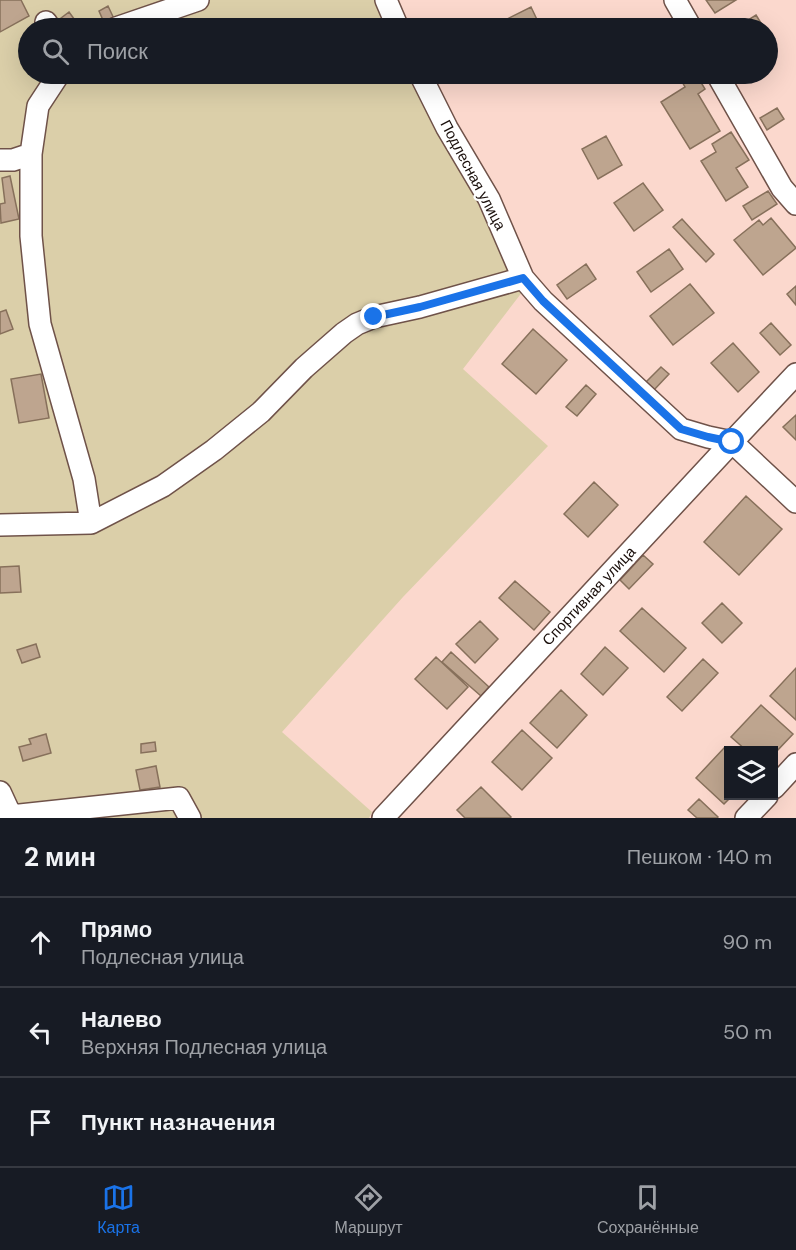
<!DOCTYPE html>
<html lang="ru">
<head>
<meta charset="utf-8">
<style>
  body { margin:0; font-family:"DM Sans",sans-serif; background:#20242c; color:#f1f3f6 }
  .controls { position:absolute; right:18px; bottom:18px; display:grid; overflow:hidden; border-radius:0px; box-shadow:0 6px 24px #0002 }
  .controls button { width:54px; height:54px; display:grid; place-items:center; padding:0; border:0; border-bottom:2px solid #363941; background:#171b24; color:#f1f3f6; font:30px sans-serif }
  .stop { position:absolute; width:18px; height:18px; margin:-14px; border:4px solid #1a73e8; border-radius:50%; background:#fff }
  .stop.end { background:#1a73e8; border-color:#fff; box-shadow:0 2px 6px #0008 }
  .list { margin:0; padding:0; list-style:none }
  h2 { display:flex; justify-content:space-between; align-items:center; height:78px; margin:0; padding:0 24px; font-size:26px }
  h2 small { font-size:20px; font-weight:400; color:#9ea1a6 }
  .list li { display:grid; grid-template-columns:39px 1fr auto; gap:18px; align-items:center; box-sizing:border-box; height:90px; padding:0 24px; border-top:2px solid #363941 }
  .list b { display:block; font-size:22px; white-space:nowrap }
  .list p { margin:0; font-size:20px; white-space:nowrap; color:#9ea1a6 }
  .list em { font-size:20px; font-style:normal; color:#9ea1a6 }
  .icon { flex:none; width:33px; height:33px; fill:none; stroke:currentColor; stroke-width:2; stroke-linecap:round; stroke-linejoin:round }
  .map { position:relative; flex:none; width:796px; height:818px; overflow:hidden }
  .search { position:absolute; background:#171b24; box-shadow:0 6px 24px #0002; left:18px; right:18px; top:18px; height:66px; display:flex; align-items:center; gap:15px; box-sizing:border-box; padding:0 21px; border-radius:33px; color:#9ea1a6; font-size:22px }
  .sheet { height:348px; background:#171b24 }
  nav { display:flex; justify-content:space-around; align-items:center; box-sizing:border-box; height:84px; border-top:2px solid #363941; background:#171b24; font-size:16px; color:#9ea1a6 }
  nav a { display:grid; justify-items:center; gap:3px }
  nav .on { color:#1a73e8 }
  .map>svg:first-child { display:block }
  .green { fill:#dbcfa9 }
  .building { fill:#bea58f; stroke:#87705b; stroke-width:1.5 }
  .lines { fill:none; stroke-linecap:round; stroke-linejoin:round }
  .minor-casing { stroke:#6f5249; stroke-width:24 }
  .minor { stroke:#fff; stroke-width:21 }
  .route { stroke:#1a73e8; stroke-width:8 }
  .labels { text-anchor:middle; stroke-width:4.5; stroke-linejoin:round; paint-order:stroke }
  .street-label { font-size:15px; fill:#190e0a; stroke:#fff }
</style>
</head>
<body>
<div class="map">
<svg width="796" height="818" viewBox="0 0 796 818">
  <rect width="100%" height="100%" fill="#fbd8cd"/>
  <path class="green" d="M 0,0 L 393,0 L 405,28 L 28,28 L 28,74 L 425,74 L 523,291 L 463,369 L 548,446 L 403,597 L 282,732 L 372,812 L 369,818 L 0,818 Z"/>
  <path class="building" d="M 0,0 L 21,0 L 29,16 L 0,32 Z
    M 706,0 L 736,0 L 715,13 Z
    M 108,6 L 116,23 L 106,27 L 99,11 Z
    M 531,7 L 541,28 L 499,28 L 497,24 Z
    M 69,12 L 80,27 L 54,28 L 52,25 Z
    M 756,15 L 764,28 L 738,28 L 737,27 Z
    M 669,22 L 672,28 L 658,28 Z
    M 768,34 L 777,49 L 768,56 Z
    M 691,74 L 696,74 L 705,89 L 698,94 L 720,131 L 690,149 L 661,102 L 685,87 L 681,80 Z
    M 777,108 L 784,119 L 767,130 L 760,118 Z
    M 731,132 L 749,160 L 736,168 L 748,187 L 726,201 L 701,161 L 716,152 L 712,144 Z
    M 606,136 L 622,165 L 598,179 L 582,149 Z
    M 10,176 L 19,219 L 1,223 L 0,204 L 5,203 L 2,178 Z
    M 643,183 L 663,210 L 634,231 L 614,203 Z
    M 768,191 L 777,204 L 752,220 L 743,206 Z
    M 771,218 L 796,248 L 763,275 L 734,240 L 759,220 L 763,225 Z
    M 682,219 L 714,254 L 706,262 L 673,227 Z
    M 669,249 L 683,269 L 651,292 L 637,272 Z
    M 586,264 L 596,279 L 567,299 L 557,285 Z
    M 690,284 L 714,313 L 673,345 L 650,316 Z
    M 796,286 L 796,305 L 787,294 Z
    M 6,310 L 13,329 L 0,334 L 0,312 Z
    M 771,323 L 791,345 L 780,355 L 760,333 Z
    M 533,329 L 567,360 L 536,394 L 502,364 Z
    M 733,343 L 759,372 L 738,392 L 711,363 Z
    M 661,367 L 669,374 L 654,390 L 646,382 Z
    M 41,374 L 49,418 L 19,423 L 11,379 Z
    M 586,385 L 596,394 L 577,416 L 566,407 Z
    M 796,415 L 796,440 L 783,427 Z
    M 594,482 L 618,505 L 588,537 L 564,514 Z
    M 746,496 L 782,529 L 739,575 L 704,542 Z
    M 643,555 L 653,564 L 629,589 L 620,580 Z
    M 19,566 L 21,592 L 0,593 L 0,567 Z
    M 515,581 L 550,612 L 534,630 L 499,598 Z
    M 722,603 L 742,623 L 722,643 L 702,623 Z
    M 642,608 L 686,648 L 664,672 L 620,631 Z
    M 480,621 L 498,639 L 475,663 L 456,644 Z
    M 36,644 L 40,657 L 22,663 L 17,650 Z
    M 605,647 L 628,668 L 603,695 L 581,674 Z
    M 451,652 L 489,687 L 481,696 L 442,662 Z
    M 436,657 L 468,687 L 447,709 L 415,679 Z
    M 703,659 L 718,673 L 682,711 L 667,697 Z
    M 796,668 L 796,720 L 770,696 Z
    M 561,690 L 587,715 L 557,748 L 530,723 Z
    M 761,705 L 793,734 L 774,754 L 774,750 L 746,750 L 731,737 Z
    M 522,730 L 552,758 L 522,790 L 492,762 Z
    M 46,734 L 51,753 L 23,761 L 19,747 L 31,744 L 29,739 Z
    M 155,742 L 156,751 L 141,753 L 141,744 Z
    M 724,748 L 728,752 L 728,796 L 732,796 L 724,804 L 696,778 Z
    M 156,766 L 160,787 L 140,790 L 136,770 Z
    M 481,787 L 511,817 L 510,818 L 465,818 L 457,810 Z
    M 699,799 L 718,817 L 717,818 L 697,818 L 688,810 Z"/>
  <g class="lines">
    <defs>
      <path id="minor" d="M 386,0 L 398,28
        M 675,0 L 691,28
        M 46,22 L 50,28
        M 116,28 L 198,0
        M 59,74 L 38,106 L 31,154 L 31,236 L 40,324 L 84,479 L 91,523
        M 420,74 L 447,128 L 489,199 L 523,278 L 543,301 L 681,429 L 708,437 L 732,442 L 796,502
        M 717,74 L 782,188 L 796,204
        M 0,160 L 13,160 L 31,154
        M 0,525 L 91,523 L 163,486 L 214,450 L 261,412 L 304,368 L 344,333 L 357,324 L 374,317 L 420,307 L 523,278
        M 774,788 L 796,764
        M 0,792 L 12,818
        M 0,817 L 179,798 L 190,818
        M 383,818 L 732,442 L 796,374
        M 746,818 L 767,796"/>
    </defs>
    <use href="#minor" class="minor-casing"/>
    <use href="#minor" class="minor"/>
  </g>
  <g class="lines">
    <path class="route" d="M 374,317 L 420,307 L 523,278 L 543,301 L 681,429 L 708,437 L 732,442"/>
  </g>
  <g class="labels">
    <g class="street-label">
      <text transform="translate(473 175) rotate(62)" y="5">Подлесная улица</text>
      <text transform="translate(589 596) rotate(-47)" y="5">Спортивная улица</text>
    </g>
  </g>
</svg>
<div class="controls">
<button><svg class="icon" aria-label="layers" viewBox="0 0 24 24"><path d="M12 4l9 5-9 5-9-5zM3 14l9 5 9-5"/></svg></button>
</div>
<div class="stop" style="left:732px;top:442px"></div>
<div class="stop end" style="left:374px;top:317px"></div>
<div class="search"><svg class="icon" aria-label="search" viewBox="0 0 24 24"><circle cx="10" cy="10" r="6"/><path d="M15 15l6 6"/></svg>Поиск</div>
</div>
<section class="sheet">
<h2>2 мин<small>Пешком · 140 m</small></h2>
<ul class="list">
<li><svg class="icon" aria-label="ahead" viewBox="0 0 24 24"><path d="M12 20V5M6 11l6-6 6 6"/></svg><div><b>Прямо</b><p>Подлесная улица</p></div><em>90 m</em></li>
<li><svg class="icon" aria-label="left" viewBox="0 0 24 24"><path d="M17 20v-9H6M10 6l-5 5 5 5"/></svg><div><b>Налево</b><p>Верхняя Подлесная улица</p></div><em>50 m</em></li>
<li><svg class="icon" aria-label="arrive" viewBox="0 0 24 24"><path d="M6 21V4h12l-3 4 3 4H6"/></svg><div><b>Пункт назначения</b></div></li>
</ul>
</section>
<nav>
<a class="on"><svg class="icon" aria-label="map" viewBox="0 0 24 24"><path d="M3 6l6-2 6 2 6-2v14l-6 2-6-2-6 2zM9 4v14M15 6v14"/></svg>Карта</a>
<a><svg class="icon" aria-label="directions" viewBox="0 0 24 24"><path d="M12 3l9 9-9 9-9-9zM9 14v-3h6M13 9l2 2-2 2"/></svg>Маршрут</a>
<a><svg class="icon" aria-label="saved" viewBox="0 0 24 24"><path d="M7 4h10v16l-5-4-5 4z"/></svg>Сохранённые</a>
</nav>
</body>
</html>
